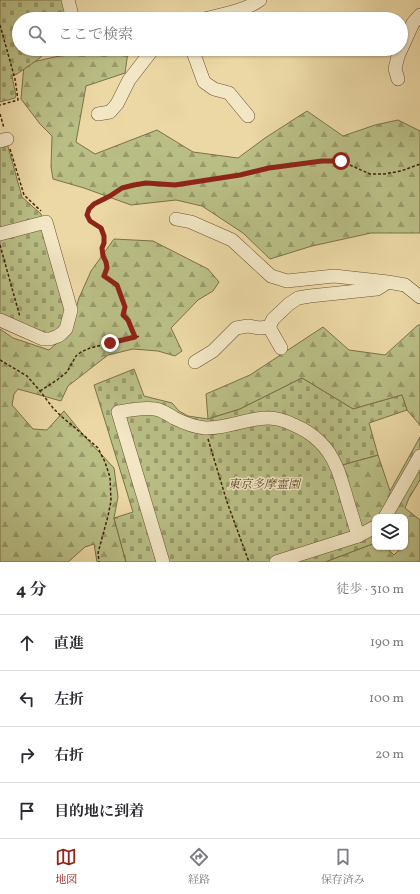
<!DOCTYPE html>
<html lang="ja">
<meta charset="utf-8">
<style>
:root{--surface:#fff;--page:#f2f2f3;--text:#2b2b33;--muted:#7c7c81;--line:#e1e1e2;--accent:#8f2418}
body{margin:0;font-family:Vollkorn,"Noto Serif JP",serif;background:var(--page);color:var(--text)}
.controls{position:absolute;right:12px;bottom:12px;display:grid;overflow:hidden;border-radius:8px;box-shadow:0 1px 3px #0004}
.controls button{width:36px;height:36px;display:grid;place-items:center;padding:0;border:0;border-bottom:1px solid var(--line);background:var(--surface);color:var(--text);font:20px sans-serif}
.stop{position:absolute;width:12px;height:12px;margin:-9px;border:3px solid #8f2418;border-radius:50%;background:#fff}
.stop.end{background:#8f2418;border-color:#fff;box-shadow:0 1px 4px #0008}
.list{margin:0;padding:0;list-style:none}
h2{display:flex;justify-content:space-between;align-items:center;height:52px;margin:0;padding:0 16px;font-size:17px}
h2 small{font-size:13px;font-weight:400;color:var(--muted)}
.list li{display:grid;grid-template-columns:26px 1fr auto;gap:12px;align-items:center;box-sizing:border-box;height:56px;padding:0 16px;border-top:1px solid var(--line)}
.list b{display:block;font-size:15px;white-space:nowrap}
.list em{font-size:13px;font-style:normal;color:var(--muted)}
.icon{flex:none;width:22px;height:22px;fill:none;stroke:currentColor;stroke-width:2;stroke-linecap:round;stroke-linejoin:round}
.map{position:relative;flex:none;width:420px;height:562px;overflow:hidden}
.search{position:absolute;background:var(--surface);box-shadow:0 1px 3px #0004;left:12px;right:12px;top:12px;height:44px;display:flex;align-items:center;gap:10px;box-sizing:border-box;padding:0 14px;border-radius:22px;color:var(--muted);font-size:15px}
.sheet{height:276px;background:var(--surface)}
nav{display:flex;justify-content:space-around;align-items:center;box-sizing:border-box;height:56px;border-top:1px solid var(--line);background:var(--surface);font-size:11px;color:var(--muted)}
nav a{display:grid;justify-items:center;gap:2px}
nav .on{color:var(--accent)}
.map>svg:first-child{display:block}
.forest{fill:url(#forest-firs);stroke:#7e7048}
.cemetery{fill:url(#cemetery-stones);stroke:#7e7048}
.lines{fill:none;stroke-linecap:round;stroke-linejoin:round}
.minor-casing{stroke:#6c5032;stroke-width:14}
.path{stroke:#42220b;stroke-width:1.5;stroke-dasharray:3 2;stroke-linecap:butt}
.minor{stroke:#f2e6c4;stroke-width:13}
.route{stroke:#8f2418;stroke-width:5}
.labels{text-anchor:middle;stroke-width:3;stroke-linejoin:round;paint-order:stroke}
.park-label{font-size:12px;font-style:italic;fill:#60492a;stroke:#f2e6c4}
</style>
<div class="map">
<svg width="420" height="562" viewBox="0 0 420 562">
<defs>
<pattern id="forest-firs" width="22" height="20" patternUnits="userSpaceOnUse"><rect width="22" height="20" fill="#b9be85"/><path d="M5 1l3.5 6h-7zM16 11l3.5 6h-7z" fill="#989a6b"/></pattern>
<pattern id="cemetery-stones" width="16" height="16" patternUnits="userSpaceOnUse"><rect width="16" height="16" fill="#b9be85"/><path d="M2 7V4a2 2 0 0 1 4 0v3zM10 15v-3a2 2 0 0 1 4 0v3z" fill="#989a6b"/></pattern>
</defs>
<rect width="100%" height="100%" fill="#ebd8a5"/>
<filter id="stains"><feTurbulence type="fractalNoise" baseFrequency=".005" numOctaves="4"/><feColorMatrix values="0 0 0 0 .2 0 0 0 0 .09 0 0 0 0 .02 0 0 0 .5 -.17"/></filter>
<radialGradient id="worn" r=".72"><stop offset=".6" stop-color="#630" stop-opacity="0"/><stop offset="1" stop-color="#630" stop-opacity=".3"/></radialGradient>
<g class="forest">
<polygon points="90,49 120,49 128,52 125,73 86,86 76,142 95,154 157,130 193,152 238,158 265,138 307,111 343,136 375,125 398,120 420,131 420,233 371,233 312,246 270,259 243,233 202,206 176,200 131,205 84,188 53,179 51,167 52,136 40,124 21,99 24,64"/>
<polygon points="114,239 153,241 208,269 219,282 213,291 198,300 171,328 182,351 175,356 158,351 133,349 108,355 68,386 61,401 18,389 14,394 12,405 33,429 47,430 64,411 85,437 114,468 118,497 114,518 126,562 97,562 94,544 85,547 68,562 0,562 0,329 13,338 49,350 69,333 79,298 91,271"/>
<polygon points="418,325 420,325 420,426 419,424 407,410 402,395 353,409 302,378 240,409 208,419 206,394 250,375 323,327 349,350 385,355"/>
<polygon points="420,437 420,480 409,498 405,508 420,520 420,562 325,562 375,543 375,547 386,547 394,555 402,547 405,547 405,544 407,543 405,541 405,517 375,517 375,537 360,528 342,465 378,455 390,491"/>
</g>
<g class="cemetery">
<polygon points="0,0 63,0 68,19 19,19 19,49 58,49 44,53 40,58 17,74 12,76 16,96 15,98 0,102"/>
<polygon points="7,143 22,197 41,214 67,308 63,327 49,335 0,316 0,145"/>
<polygon points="134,369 144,396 172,403 179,411 188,416 208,419 240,409 302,378 353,409 402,395 407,410 369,423 378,455 342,465 360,528 375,537 375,543 325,562 126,562 114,518 133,512 94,385"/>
</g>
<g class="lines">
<defs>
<g id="minor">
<polyline points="68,0 73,19"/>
<path d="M205,19C224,14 244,11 260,0"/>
<polyline points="192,49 204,82 214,89 229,93 248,116"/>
<polyline points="398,79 395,69 398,56 413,23 420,15"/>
<polyline points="98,114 110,112 117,104 129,80 153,49"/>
<polyline points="0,141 7,139"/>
<polyline points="176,219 191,222 232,240 271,276 287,281 334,276 388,282 405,285 420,297"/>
<polyline points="0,234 46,222 71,310 66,329 61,334 58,336 50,339 43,339 0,320"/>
<polyline points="269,327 273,319 289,304 298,298 310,296 377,289 385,284"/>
<polyline points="269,327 281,348"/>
<polyline points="195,362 213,351 236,328 248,326 259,328 269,327"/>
<polyline points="385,517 420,456"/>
<path d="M163,562L118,412C130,410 143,407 155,409C162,410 168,414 174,418C184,423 194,427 205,428C227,429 246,418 268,418C277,418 286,421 294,425C313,433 328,447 336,466C340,474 342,484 345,492C349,507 354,521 358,536"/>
<polyline points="276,562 358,536 375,527"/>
</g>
</defs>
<use href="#minor" class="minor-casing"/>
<g class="path">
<polyline points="0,25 15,79 18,100 0,105"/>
<polyline points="0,114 4,128"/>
<polyline points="10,149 24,195 41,211"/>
<polyline points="0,245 20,317"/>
<polyline points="135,337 128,320 123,315 125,307 117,285 104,276 107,268 106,262 103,256 102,249 104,243 104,236 101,228 90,221 87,215 89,209 94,204 110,196 122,188 134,185 146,183 175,185 240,175 269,169 323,161 341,161 370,174 384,174 401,171 420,164"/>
<polyline points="0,360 27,376 40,391 53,408 62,417 80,432 98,448 105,462 110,477 111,501 108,516 98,553 99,562"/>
<polyline points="40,391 57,380 67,372 76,356 81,352 90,348 140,336"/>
<polyline points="208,439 227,502 249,562"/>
</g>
<use href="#minor" class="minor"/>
</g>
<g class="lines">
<polyline class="route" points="110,343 135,337 128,320 123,315 125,307 117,285 104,276 107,268 106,262 103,256 102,248 104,243 104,236 101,228 90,221 87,215 89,209 94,204 110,196 122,188 134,185 146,183 175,185 240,175 269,168 322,161 341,161"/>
</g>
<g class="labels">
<g class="park-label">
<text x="264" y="488">東京多摩霊園</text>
</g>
</g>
<rect width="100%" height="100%" filter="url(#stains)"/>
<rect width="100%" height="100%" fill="url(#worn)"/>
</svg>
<div class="controls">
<button><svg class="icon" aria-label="layers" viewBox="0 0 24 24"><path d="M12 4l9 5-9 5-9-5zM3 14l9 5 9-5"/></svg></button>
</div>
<div class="stop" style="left:341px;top:161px"></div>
<div class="stop end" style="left:110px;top:343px"></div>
<div class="search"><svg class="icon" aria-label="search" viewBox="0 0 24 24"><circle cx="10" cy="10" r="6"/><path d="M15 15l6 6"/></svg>ここで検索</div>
</div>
<section class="sheet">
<h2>4 分<small>徒歩 · 310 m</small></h2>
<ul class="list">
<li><svg class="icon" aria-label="ahead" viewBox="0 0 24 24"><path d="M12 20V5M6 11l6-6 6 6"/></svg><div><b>直進</b></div><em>190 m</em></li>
<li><svg class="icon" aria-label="left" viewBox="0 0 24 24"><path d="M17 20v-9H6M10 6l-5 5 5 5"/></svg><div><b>左折</b></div><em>100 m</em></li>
<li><svg class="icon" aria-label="right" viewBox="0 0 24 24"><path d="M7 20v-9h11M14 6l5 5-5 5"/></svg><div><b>右折</b></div><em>20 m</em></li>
<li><svg class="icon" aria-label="arrive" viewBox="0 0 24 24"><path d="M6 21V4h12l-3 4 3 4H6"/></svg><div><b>目的地に到着</b></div></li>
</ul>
</section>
<nav>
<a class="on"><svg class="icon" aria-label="map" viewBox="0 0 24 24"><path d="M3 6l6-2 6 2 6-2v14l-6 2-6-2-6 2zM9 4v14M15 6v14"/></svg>地図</a>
<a><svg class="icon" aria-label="directions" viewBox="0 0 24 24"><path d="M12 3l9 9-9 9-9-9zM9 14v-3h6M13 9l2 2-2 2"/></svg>経路</a>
<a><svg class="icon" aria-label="saved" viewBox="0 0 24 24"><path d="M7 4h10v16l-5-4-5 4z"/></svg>保存済み</a>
</nav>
